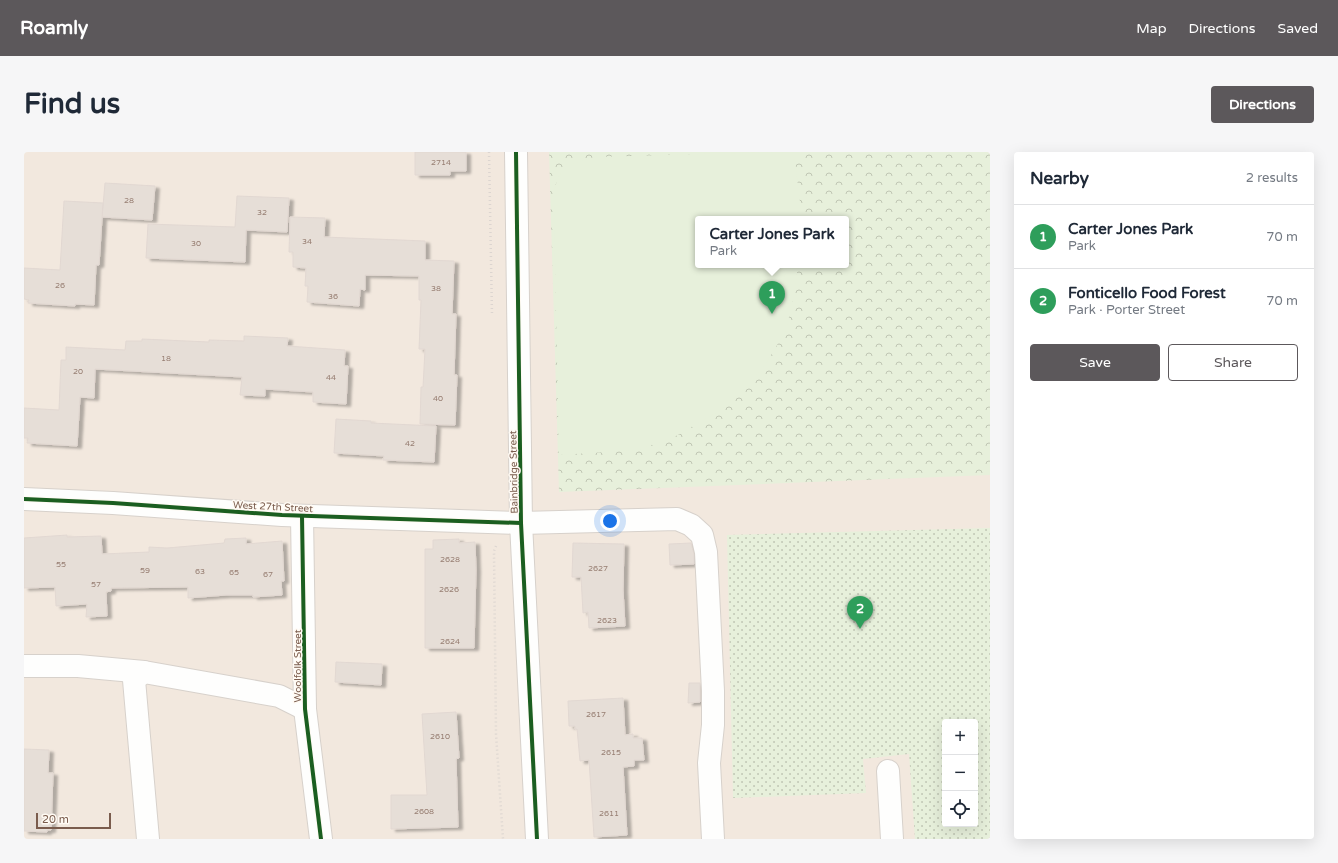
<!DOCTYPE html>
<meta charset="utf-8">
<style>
:root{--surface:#fff;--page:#f6f6f7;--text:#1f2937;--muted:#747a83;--line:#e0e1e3;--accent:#5c585b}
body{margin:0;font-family:"Varela Round",sans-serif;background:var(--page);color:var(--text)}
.controls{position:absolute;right:12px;bottom:12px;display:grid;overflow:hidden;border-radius:4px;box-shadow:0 4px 16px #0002}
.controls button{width:36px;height:36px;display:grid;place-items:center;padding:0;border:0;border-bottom:1px solid var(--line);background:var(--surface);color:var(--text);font:20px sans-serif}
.scale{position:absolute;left:12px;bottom:10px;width:75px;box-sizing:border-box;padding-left:4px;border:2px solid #7a5c4d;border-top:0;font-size:11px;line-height:14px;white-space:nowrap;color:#7a5c4d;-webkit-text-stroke:3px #fffaf3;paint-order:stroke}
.you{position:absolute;left:586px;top:369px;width:14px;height:14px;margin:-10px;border:3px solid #fff;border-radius:50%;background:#1a73e8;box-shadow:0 0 0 6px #1a73e833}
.badge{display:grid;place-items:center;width:26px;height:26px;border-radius:50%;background:var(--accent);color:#fff;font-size:13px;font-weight:700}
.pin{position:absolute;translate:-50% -33px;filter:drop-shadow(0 1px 2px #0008)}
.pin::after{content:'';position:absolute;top:21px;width:14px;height:12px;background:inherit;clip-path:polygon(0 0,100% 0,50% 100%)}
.popup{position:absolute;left:671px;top:64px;width:154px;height:52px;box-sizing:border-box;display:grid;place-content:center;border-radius:4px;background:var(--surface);filter:drop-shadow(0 1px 3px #0005);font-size:13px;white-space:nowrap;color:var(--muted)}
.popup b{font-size:15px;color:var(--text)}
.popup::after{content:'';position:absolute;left:50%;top:100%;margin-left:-8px;border:8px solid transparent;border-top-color:var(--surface)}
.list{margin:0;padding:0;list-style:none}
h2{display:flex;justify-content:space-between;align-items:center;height:52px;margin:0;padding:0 16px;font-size:17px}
h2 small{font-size:13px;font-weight:400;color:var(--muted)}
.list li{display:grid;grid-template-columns:26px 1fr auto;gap:12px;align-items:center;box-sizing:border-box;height:64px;padding:0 16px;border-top:1px solid var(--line)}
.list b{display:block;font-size:15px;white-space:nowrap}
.list p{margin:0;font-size:13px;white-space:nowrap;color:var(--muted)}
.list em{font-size:13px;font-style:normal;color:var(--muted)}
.actions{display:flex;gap:8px;padding:12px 16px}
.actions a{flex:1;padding:9px 0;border:1px solid var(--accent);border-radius:4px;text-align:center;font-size:14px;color:var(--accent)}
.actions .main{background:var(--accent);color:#fff}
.icon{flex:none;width:22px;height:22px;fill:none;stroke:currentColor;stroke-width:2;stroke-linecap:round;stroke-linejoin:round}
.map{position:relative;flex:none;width:966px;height:687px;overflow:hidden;border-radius:4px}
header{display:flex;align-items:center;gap:24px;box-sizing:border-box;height:56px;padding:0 20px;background:var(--accent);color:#fff}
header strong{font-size:19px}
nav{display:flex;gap:22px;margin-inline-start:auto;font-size:14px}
.intro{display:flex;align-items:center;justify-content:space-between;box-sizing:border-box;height:96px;padding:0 24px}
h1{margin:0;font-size:28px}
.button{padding:10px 18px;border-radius:4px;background:var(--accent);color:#fff;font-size:14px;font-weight:700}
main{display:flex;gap:24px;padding:0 24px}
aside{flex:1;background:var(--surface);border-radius:4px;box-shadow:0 4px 16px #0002}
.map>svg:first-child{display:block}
.residential{fill:#f2e8de;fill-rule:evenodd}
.grass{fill:url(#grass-dots);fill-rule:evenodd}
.park{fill:url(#park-crowns);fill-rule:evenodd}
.pitch{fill:#e7f0db}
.building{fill:#e6ded7;stroke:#e2d8d2;filter:url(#shadow)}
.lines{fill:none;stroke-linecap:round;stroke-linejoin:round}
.minor-casing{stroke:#d7d1cb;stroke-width:24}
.path{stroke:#dcd5d0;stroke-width:2.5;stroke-dasharray:1 3;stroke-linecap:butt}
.minor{stroke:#fefefd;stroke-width:22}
.cycleway-casing{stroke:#fffaf3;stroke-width:6}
.cycleway{stroke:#1b5e20;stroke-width:4}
.labels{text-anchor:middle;stroke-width:3;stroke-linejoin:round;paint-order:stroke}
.number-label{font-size:8px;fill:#977e72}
.street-label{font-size:10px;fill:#7a5c4d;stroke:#fffaf3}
</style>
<header>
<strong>Roamly</strong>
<nav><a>Map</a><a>Directions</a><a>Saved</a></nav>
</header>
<div class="intro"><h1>Find us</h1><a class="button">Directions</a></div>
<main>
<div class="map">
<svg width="966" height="687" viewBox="0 0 966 687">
<defs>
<pattern id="grass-dots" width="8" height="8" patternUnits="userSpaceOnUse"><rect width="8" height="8" fill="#e7f0db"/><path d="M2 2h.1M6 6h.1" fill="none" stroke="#c0c6b4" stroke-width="1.8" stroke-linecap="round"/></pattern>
<pattern id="park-crowns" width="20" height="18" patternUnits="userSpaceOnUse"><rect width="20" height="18" fill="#e7f0db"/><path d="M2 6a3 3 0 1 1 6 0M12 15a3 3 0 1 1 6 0" fill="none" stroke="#c0c6b4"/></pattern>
<filter id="shadow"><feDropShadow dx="4.5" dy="2.5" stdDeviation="1" flood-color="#0004"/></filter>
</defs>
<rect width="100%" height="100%" fill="#f9f5f0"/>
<path class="residential" d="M0,0H966V687H0ZM674,67H822V113H674ZM921,570H951V672H921Z"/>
<path class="grass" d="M966,376V687H891L885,602L839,607L842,641L709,646L703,383ZM921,570H951V672H921Z"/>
<path class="park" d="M525,0H966V323L535,340ZM674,67H822V113H674Z"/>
<path class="pitch" d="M752,0H770L778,67H674V113H774L771,139L762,178L743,210L722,236L695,259L652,284L614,298L535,303L530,60C531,51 529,40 532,32C537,13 555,9 571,5Z"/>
<g class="building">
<polygon points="391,0 442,0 442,19 426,19 426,23 391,23"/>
<polygon points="81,31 131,34 128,68 78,65"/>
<polygon points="213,44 265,46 263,80 222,78 221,110 122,106 124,72 211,75"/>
<polygon points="40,49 79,51 75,113 72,113 70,153 51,152 51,154 4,151 5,148 0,147 0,116 36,118"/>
<polygon points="266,65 301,66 300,85 401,89 401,108 430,109 428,162 432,162 430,223 433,223 431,273 396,272 397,235 399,235 401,197 395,197 397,148 395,148 395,124 341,123 341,138 336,137 335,154 283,150 284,134 281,134 282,116 269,115 269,100 265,100"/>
<polygon points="220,184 264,186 263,194 321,198 320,214 324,214 322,252 289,250 289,240 241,237 241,244 216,243 218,225 71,217 70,246 56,245 53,294 3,291 4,286 0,286 0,256 35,258 37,208 42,208 42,195 101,198 102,189 118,189 118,187 185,190 185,188 220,189"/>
<polygon points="312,267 347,269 347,271 412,274 410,310 359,308 360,304 310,301"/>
<polygon points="43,383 43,385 77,384 78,402 125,400 125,395 143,396 200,391 201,387 222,386 222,392 258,389 260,429 257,429 258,443 229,445 229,443 202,443 164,446 164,435 87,436 87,439 82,440 83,464 62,465 63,452 32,454 31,435 0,436 0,386"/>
<polygon points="435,387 435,391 451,390 452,418 450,496 401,496 401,397 409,397 409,388"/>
<polygon points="549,391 600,392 599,438 601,474 565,476 564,460 559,461 557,425 548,425"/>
<polygon points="667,391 670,402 670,412 646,413 645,392"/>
<polygon points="312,510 358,512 357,533 311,530"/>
<polygon points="665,531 676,531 676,550 664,551"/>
<polygon points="599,546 601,583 609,582 609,586 618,586 620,608 610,608 610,614 599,615 603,683 570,685 565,608 556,609 553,577 551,577 551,574 545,574 544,549"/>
<polygon points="432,560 435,606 432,607 434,675 367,677 367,643 403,643 398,562"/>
<polygon points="0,597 25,598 24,621 29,621 27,678 23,678 23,680 0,679"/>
</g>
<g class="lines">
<defs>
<g id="minor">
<polyline points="492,0 497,371 513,687"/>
<polyline points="0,347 89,351 258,363 497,371 653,367 667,373 678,383 682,400 689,539 689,573 685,611 689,687"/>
<polyline points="278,364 281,557 297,687"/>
<polyline points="0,514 54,514 120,520"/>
<polyline points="864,619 868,687"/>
<polyline points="124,687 110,528 120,520 255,544 281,557"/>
</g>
</defs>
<use href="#minor" class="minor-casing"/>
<g class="path">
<polyline points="465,0 468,163"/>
<polyline points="472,394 470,399 472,582 479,687"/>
</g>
<use href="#minor" class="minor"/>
<defs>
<g id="cycleway">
<polyline points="492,0 497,371 513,687"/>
<polyline points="0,347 89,351 258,363 497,371"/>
<polyline points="278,364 281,557 297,687"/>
</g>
</defs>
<use href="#cycleway" class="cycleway-casing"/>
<use href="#cycleway" class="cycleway"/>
</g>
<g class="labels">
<g class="number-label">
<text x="417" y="13">2714</text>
<text x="105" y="51">28</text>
<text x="238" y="63">32</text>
<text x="283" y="92">34</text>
<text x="172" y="94">30</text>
<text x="36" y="136">26</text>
<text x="412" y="139">38</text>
<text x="309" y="147">36</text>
<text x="142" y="209">18</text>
<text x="54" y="222">20</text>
<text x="307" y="228">44</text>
<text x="414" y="249">40</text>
<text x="386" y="294">42</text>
<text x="426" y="410">2628</text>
<text x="37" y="415">55</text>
<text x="574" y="419">2627</text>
<text x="121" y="421">59</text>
<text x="176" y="422">63</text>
<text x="210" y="423">65</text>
<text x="244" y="425">67</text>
<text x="72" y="435">57</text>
<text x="425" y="440">2626</text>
<text x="583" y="471">2623</text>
<text x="426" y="492">2624</text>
<text x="572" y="565">2617</text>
<text x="416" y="587">2610</text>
<text x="587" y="603">2615</text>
<text x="400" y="662">2608</text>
<text x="585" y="664">2611</text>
</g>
<g class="street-label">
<text transform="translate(489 320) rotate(-91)" y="4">Bainbridge Street</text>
<text transform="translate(249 354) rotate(3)" y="4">West 27th Street</text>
<text transform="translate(273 514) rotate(-90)" y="4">Woolfolk Street</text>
</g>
</g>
</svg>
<div class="controls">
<button>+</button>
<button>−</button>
<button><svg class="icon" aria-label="locate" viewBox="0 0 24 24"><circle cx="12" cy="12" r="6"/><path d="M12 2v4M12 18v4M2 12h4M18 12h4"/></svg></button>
</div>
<div class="scale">20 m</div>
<div class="you"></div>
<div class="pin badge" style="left:748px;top:162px;background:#2e9e5b">1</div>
<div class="popup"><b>Carter Jones Park</b>Park</div>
<div class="pin badge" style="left:836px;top:477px;background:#2e9e5b">2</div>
</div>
<aside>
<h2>Nearby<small>2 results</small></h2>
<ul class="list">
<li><span class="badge" style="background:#2e9e5b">1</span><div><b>Carter Jones Park</b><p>Park</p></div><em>70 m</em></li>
<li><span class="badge" style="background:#2e9e5b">2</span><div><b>Fonticello Food Forest</b><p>Park · Porter Street</p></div><em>70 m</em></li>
</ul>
<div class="actions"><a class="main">Save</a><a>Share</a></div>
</aside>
</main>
